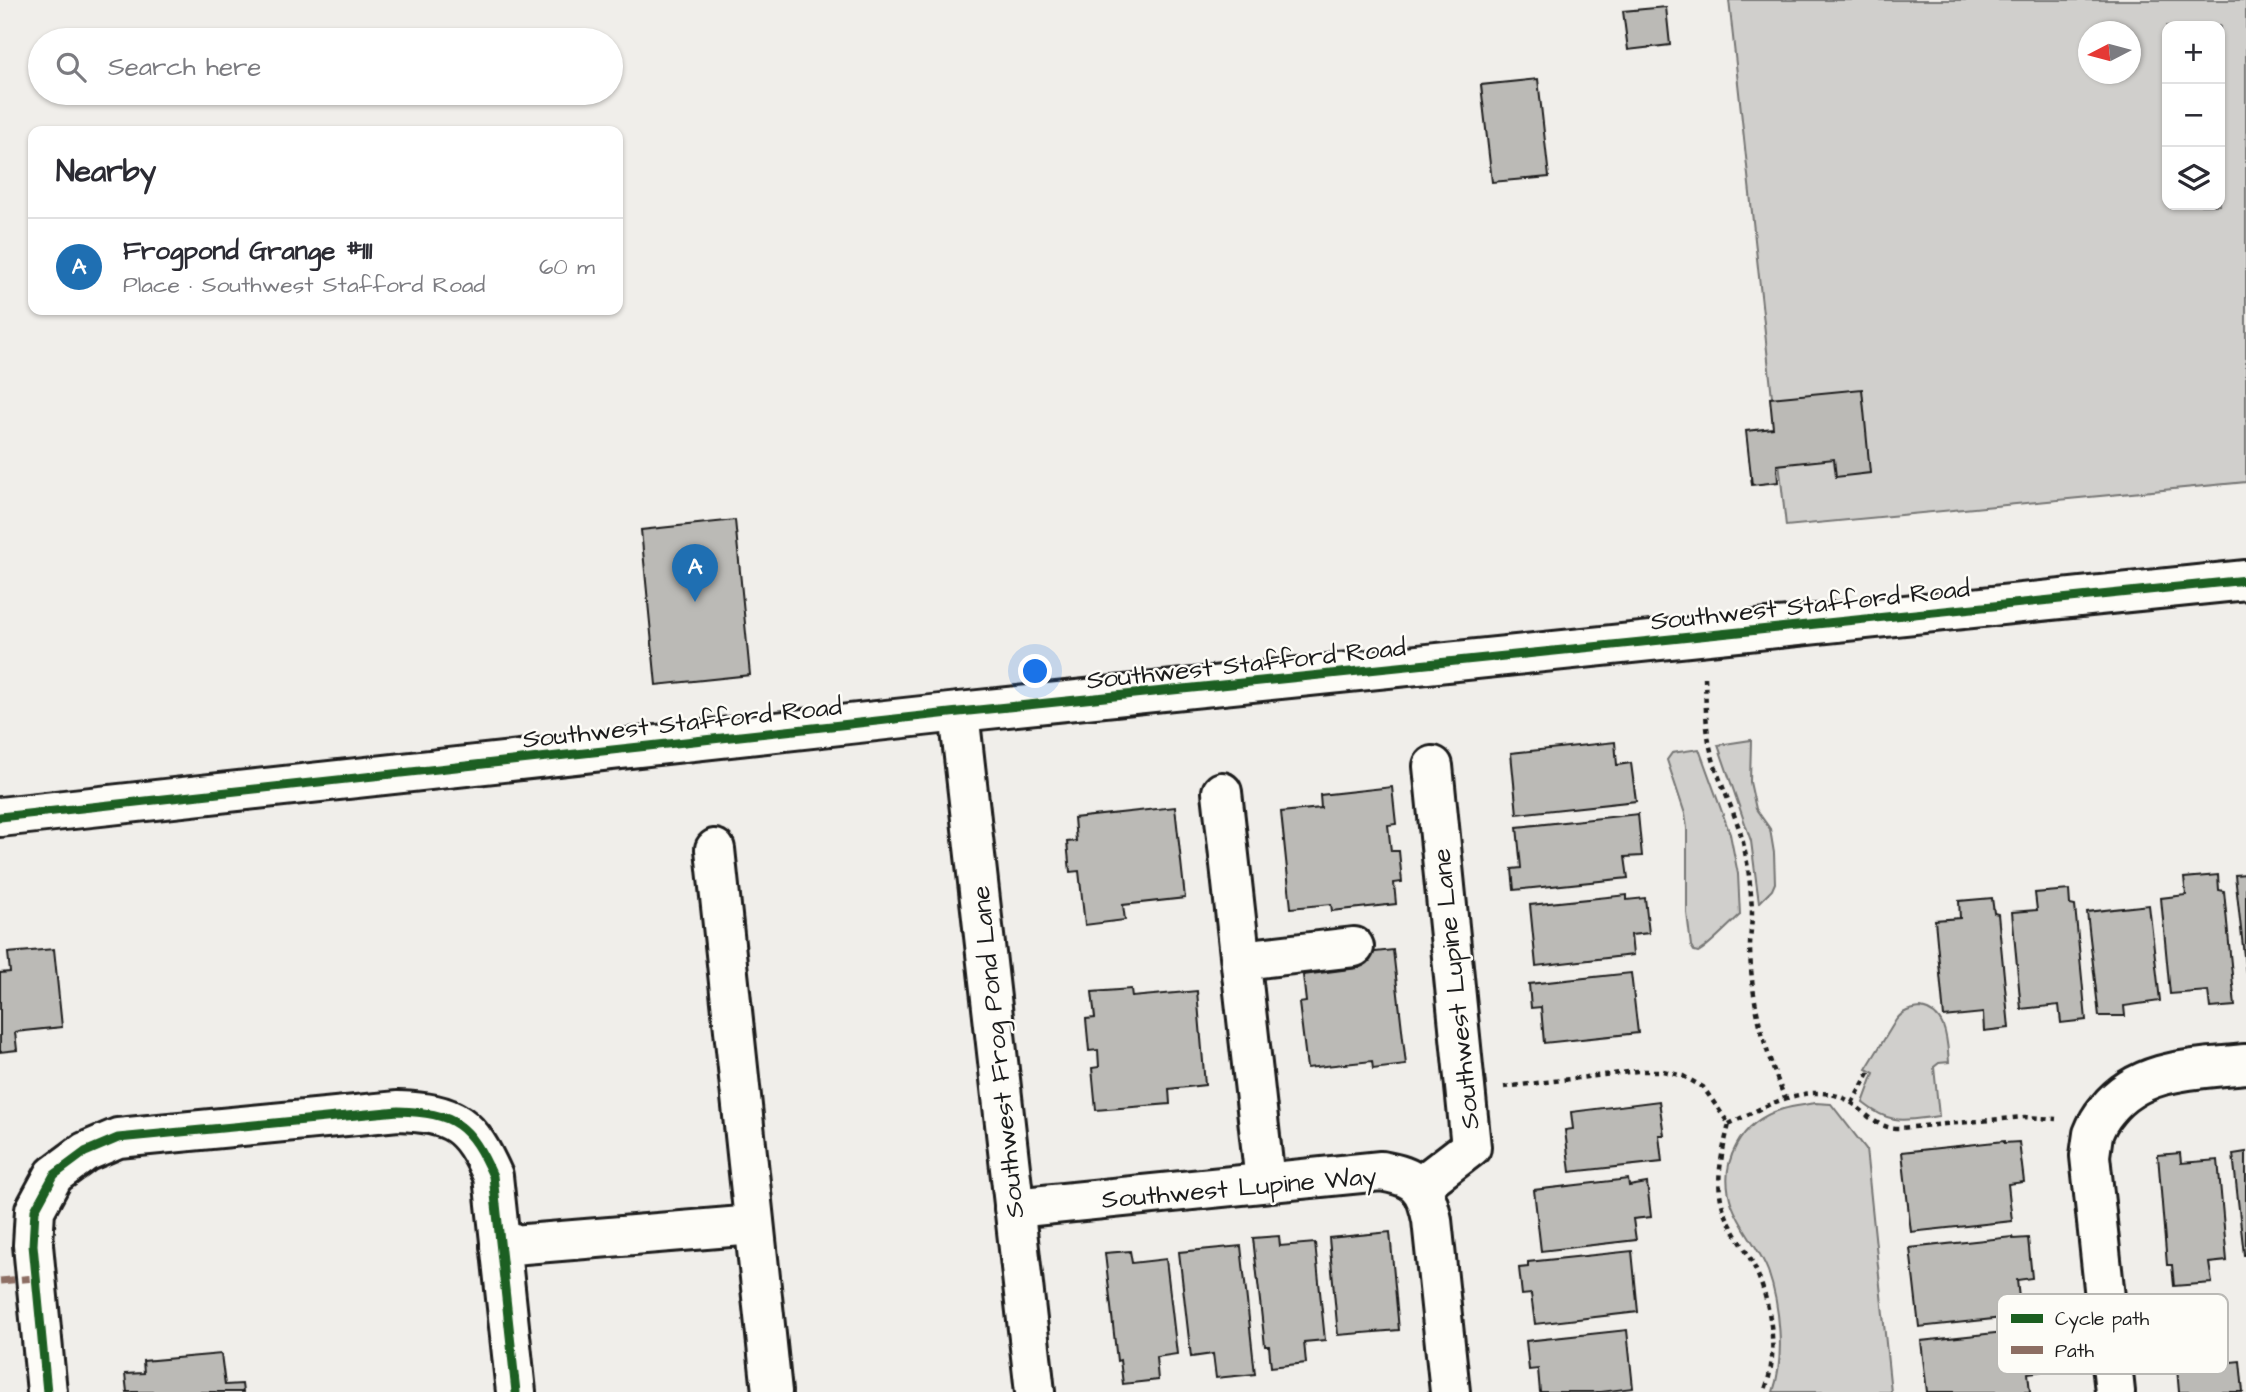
<!DOCTYPE html>
<meta charset="utf-8">
<style>
:root{--surface:#fff;--page:#f7f7f7;--text:#2b2b33;--muted:#7c7c81;--line:#e1e1e2;--accent:#1f6fb2}
body{margin:0;font-family:"Architects Daughter",sans-serif;background:var(--page);color:var(--text)}
.controls{position:absolute;right:21px;top:21px;display:grid;overflow:hidden;border-radius:14px;box-shadow:0 2px 5px #0004}
.controls button{width:63px;height:63px;display:grid;place-items:center;padding:0;border:0;border-bottom:2px solid var(--line);background:var(--surface);color:var(--text);font:35px sans-serif}
.compass{position:absolute;left:2078px;top:21px;width:63px;height:63px;border-radius:50%;background:var(--surface);box-shadow:0 2px 5px #0004;rotate:264deg}
.you{position:absolute;left:1036px;top:672px;width:24px;height:24px;margin:-18px;border:5px solid #fff;border-radius:50%;background:#1a73e8;box-shadow:0 0 0 10px #1a73e833}
.badge{display:grid;place-items:center;width:46px;height:46px;border-radius:50%;background:var(--accent);color:#fff;font-size:23px;font-weight:700}
.pin{position:absolute;translate:-50% -58px;filter:drop-shadow(0 2px 4px #0008)}
.pin::after{content:'';position:absolute;top:37px;width:24px;height:21px;background:inherit;clip-path:polygon(0 0,100% 0,50% 100%)}
.list{margin:0;padding:0;list-style:none}
h2{display:flex;justify-content:space-between;align-items:center;height:91px;margin:0;padding:0 28px;font-size:30px}
h2 small{font-size:23px;font-weight:400;color:var(--muted)}
.list li{display:grid;grid-template-columns:46px 1fr auto;gap:21px;align-items:center;box-sizing:border-box;height:98px;padding:0 28px;border-top:2px solid var(--line)}
.list b{display:block;font-size:26px;white-space:nowrap}
.list p{margin:0;font-size:23px;white-space:nowrap;color:var(--muted)}
.list em{font-size:23px;font-style:normal;color:var(--muted)}
.icon{flex:none;width:38px;height:38px;fill:none;stroke:currentColor;stroke-width:2;stroke-linecap:round;stroke-linejoin:round}
.map{position:relative;flex:none;width:2246px;height:1392px;overflow:hidden}
.search{position:absolute;background:var(--surface);box-shadow:0 2px 5px #0004;left:28px;top:28px;width:595px;height:77px;display:flex;align-items:center;gap:18px;box-sizing:border-box;padding:0 24px;border-radius:38px;color:var(--muted);font-size:26px}
.panel{position:absolute;background:var(--surface);box-shadow:0 2px 5px #0004;left:28px;top:126px;width:595px;height:189px;border-radius:14px}
.map>svg:first-child{display:block}
.green{fill:#d0cfcc;stroke:#767674;stroke-width:2;fill-rule:evenodd}
.building{fill:#bbbab6;stroke:#1c1c1c;stroke-width:2}
.lines{fill:none;stroke-linecap:round;stroke-linejoin:round}
.minor-casing{stroke:#1c1c1c;stroke-width:44}
.major-casing{stroke:#1c1c1c;stroke-width:44}
.path{stroke:#1c1c1c;stroke-width:4.5;stroke-dasharray:5 5;stroke-linecap:butt}
.minor{stroke:#fdfcf7;stroke-width:38}
.major{stroke:#fdfcf7;stroke-width:38}
.quiet{stroke:#8d6e63;stroke-width:7;stroke-dasharray:14 7;stroke-linecap:butt}
.cycleway-casing{stroke:#fdfcf7;stroke-width:13}
.cycleway{stroke:#1b5e20;stroke-width:9}
.labels{text-anchor:middle;stroke-width:5;stroke-linejoin:round;paint-order:stroke}
.street-label{font-size:26px;fill:#1c1c1c;stroke:#fdfcf7}
.key{fill:#fdfcf7;stroke:#bab9b5;stroke-width:2}
.key-label{font-size:19px;fill:#1c1c1c}
</style>
<div class="map">
<svg width="2246" height="1392" viewBox="0 0 2246 1392">
<rect width="100%" height="100%" fill="#f0eeea"/>
<filter id="ink" filterUnits="userSpaceOnUse"><feTurbulence type="fractalNoise" baseFrequency=".0143" numOctaves="2"/><feDisplacementMap in="SourceGraphic" scale="14" xChannelSelector="R" yChannelSelector="G"/><feConvolveMatrix kernelMatrix="1 2 1 2 8 2 1 2 1" color-interpolation-filters="sRGB"/></filter>
<g filter="url(#ink)">
<g class="green">
<path d="M1729,0H2246V482L1786,526ZM2167,26H2220V205H2167ZM2088,32H2130V74H2088Z"/>
<polygon points="1751,740 1750,782 1756,809 1770,829 1774,853 1775,883 1772,890 1759,903 1751,841 1718,745"/>
<path d="M1699,749L1730,834L1738,874L1740,915C1730,924 1707,948 1698,952L1694,951L1691,946L1687,913V828L1685,814L1667,760L1672,753Z"/>
<path d="M1921,1008C1947,1013 1947,1040 1949,1062L1939,1063L1934,1067L1939,1116C1905,1120 1892,1126 1863,1103L1874,1073L1866,1069L1896,1020C1903,1011 1910,1009 1921,1008Z"/>
<path d="M1815,1103L1831,1104L1866,1149L1891,1392H1773C1785,1357 1780,1305 1768,1271C1759,1247 1741,1229 1732,1205C1717,1163 1741,1121 1783,1109C1793,1106 1805,1105 1815,1103Z"/>
</g>
<g class="building">
<polygon points="1666,7 1670,45 1628,50 1623,11"/>
<polygon points="1538,79 1549,177 1492,182 1481,85"/>
<polygon points="1862,389 1870,473 1836,477 1834,459 1777,465 1778,482 1752,485 1746,431 1773,428 1770,398"/>
<polygon points="735,520 750,675 656,685 641,530"/>
<polygon points="1615,742 1617,765 1631,763 1636,801 1517,814 1511,753"/>
<polygon points="1392,787 1396,824 1388,825 1391,851 1399,851 1402,882 1394,883 1396,904 1332,911 1331,904 1291,908 1281,812 1321,808 1320,795"/>
<polygon points="1175,807 1185,898 1123,905 1125,920 1085,925 1079,871 1070,872 1067,842 1076,841 1074,818"/>
<polygon points="1638,814 1642,856 1625,857 1628,878 1514,890 1512,869 1521,868 1517,827"/>
<polygon points="2246,874 2246,974 2235,875"/>
<polygon points="2218,875 2219,890 2224,891 2235,1006 2210,1008 2208,991 2170,994 2161,898 2186,895 2184,878"/>
<polygon points="2069,890 2070,905 2075,906 2086,1020 2061,1023 2059,1005 2021,1009 2012,912 2037,910 2035,893"/>
<polygon points="1627,895 1627,900 1645,898 1649,933 1631,935 1633,955 1536,966 1530,905"/>
<polygon points="1992,898 1994,913 1998,914 2009,1028 1984,1031 1983,1013 1944,1017 1935,920 1960,918 1959,901"/>
<polygon points="2149,905 2160,1001 2124,1006 2125,1016 2099,1016 2087,912"/>
<polygon points="54,949 62,1027 15,1032 17,1050 0,1052 0,973 10,972 8,953"/>
<polygon points="1393,950 1406,1065 1373,1069 1372,1061 1307,1068 1299,1003 1306,1002 1303,975 1359,968 1357,954"/>
<polygon points="1631,973 1638,1033 1544,1043 1541,1007 1531,1008 1529,984"/>
<polygon points="1131,989 1132,997 1197,991 1205,1085 1169,1089 1170,1104 1096,1110 1092,1068 1099,1067 1098,1050 1089,1051 1086,1019 1095,1018 1092,992"/>
<polygon points="1659,1101 1664,1135 1659,1135 1662,1162 1570,1172 1565,1130 1573,1129 1571,1112"/>
<polygon points="2004,1141 2004,1143 2019,1142 2024,1182 2008,1184 2012,1221 1911,1232 1902,1152"/>
<polygon points="2246,1152 2246,1255 2244,1255 2233,1154"/>
<polygon points="2180,1153 2181,1163 2218,1160 2227,1261 2209,1263 2212,1283 2174,1286 2172,1265 2167,1265 2158,1155"/>
<polygon points="1628,1179 1629,1186 1647,1183 1651,1217 1633,1219 1636,1240 1541,1251 1534,1190"/>
<polygon points="1390,1232 1399,1330 1338,1335 1329,1238"/>
<polygon points="1279,1236 1280,1246 1315,1243 1325,1340 1304,1342 1306,1363 1271,1367 1269,1346 1265,1346 1253,1238"/>
<polygon points="2012,1237 2013,1239 2028,1238 2032,1278 2017,1280 2021,1316 1919,1327 1910,1248"/>
<polygon points="1241,1246 1255,1374 1216,1378 1213,1354 1191,1357 1179,1252"/>
<polygon points="1130,1251 1132,1263 1166,1259 1177,1354 1156,1357 1158,1380 1123,1384 1120,1360 1117,1361 1105,1253"/>
<polygon points="1632,1251 1638,1312 1535,1324 1531,1294 1522,1295 1519,1268 1528,1267 1528,1262"/>
<polygon points="1627,1330 1633,1388 1601,1392 1540,1392 1538,1369 1529,1370 1526,1341"/>
<polygon points="2023,1330 2024,1332 2039,1331 2043,1371 2028,1373 2030,1392 1927,1392 1921,1341"/>
<polygon points="2219,1347 2221,1363 2240,1361 2243,1392 2179,1392 2177,1368 2180,1368 2178,1351"/>
<polygon points="221,1354 225,1385 242,1384 243,1392 127,1392 125,1374 144,1373 143,1361"/>
</g>
<g class="lines">
<defs>
<g id="minor">
<polyline points="959,712 1035,1392"/>
<polyline points="1222,792 1265,1182"/>
<polyline points="715,849 772,1392"/>
<polyline points="1241,960 1354,947"/>
<polyline points="1419,1187 1471,1147 1433,766"/>
<path d="M1014,1208L1381,1171C1416,1177 1425,1185 1432,1220L1450,1392"/>
<polyline points="500,1246 754,1225"/>
<path d="M47,1392L33,1245L35,1210L54,1175L85,1152L118,1138L398,1111C455,1113 470,1124 493,1176L516,1392"/>
<path d="M2115,1392L2090,1156C2091,1148 2092,1141 2093,1134C2096,1126 2101,1117 2107,1110C2140,1068 2196,1069 2246,1064"/>
</g>
<polyline id="major" points="0,817 959,712 2246,580"/>
</defs>
<use href="#minor" class="minor-casing"/>
<use href="#major" class="major-casing"/>
<g class="path">
<path d="M1705,677C1706,701 1705,727 1711,751C1719,786 1739,817 1745,852C1749,871 1751,891 1752,911C1752,923 1750,936 1750,948C1751,1001 1764,1050 1785,1098"/>
<path d="M1504,1087L1637,1071H1663L1683,1076L1703,1087L1729,1124C1723,1150 1715,1177 1722,1204C1728,1226 1744,1245 1754,1266C1771,1303 1780,1354 1764,1392"/>
<polyline points="1852,1103 1870,1071"/>
<path d="M1729,1124C1764,1107 1810,1079 1849,1101C1861,1108 1871,1122 1885,1126C1889,1128 1896,1128 1901,1128L2024,1117L2056,1119"/>
</g>
<use href="#minor" class="minor"/>
<use href="#major" class="major"/>
<polyline class="quiet" points="0,1281 36,1278"/>
<defs>
<g id="cycleway">
<polyline points="0,817 959,712 2246,580"/>
<path d="M47,1392L33,1245L35,1210L54,1175L85,1152L118,1138L398,1111C455,1113 470,1124 493,1176L516,1392"/>
</g>
</defs>
<use href="#cycleway" class="cycleway-casing"/>
<use href="#cycleway" class="cycleway"/>
</g>
</g>
<g class="labels">
<g class="street-label">
<text transform="translate(1810 604) rotate(-6)" y="9">Southwest Stafford Road</text>
<text transform="translate(1246 663) rotate(-6)" y="9">Southwest Stafford Road</text>
<text transform="translate(682 722) rotate(-6)" y="9">Southwest Stafford Road</text>
<text transform="translate(1455 989) rotate(-96)" y="9">Southwest Lupine Lane</text>
<text transform="translate(997 1052) rotate(-96)" y="9">Southwest Frog Pond Lane</text>
<text transform="translate(1239 1187) rotate(-5)" y="9">Southwest Lupine Way</text>
</g>
</g>
<rect x="1997" y="1294" width="231" height="80" rx="10" class="key"/>
<rect x="2011" y="1314" width="32" height="9" fill="#1b5e20"/>
<rect x="2011" y="1346" width="32" height="8" fill="#8d6e63"/>
<g class="key-label">
<text x="2055" y="1325">Cycle path</text>
<text x="2055" y="1357">Path</text>
</g>
</svg>
<div class="controls">
<button>+</button>
<button>−</button>
<button><svg class="icon" aria-label="layers" viewBox="0 0 24 24"><path d="M12 4l9 5-9 5-9-5zM3 14l9 5 9-5"/></svg></button>
</div>
<svg class="compass" viewBox="-18 -18 36 36"><path d="M0-13l5 13h-10z" fill="#e53935"/><path d="M0 13l5-13h-10z" fill="#7c7c81"/></svg>
<div class="you"></div>
<div class="pin badge" style="left:695px;top:602px">A</div>
<div class="search"><svg class="icon" aria-label="search" viewBox="0 0 24 24"><circle cx="10" cy="10" r="6"/><path d="M15 15l6 6"/></svg>Search here</div>
<section class="panel">
<h2>Nearby<small></small></h2>
<ul class="list">
<li><span class="badge">A</span><div><b>Frogpond Grange #111</b><p>Place · Southwest Stafford Road</p></div><em>60 m</em></li>
</ul>
</section>
</div>
